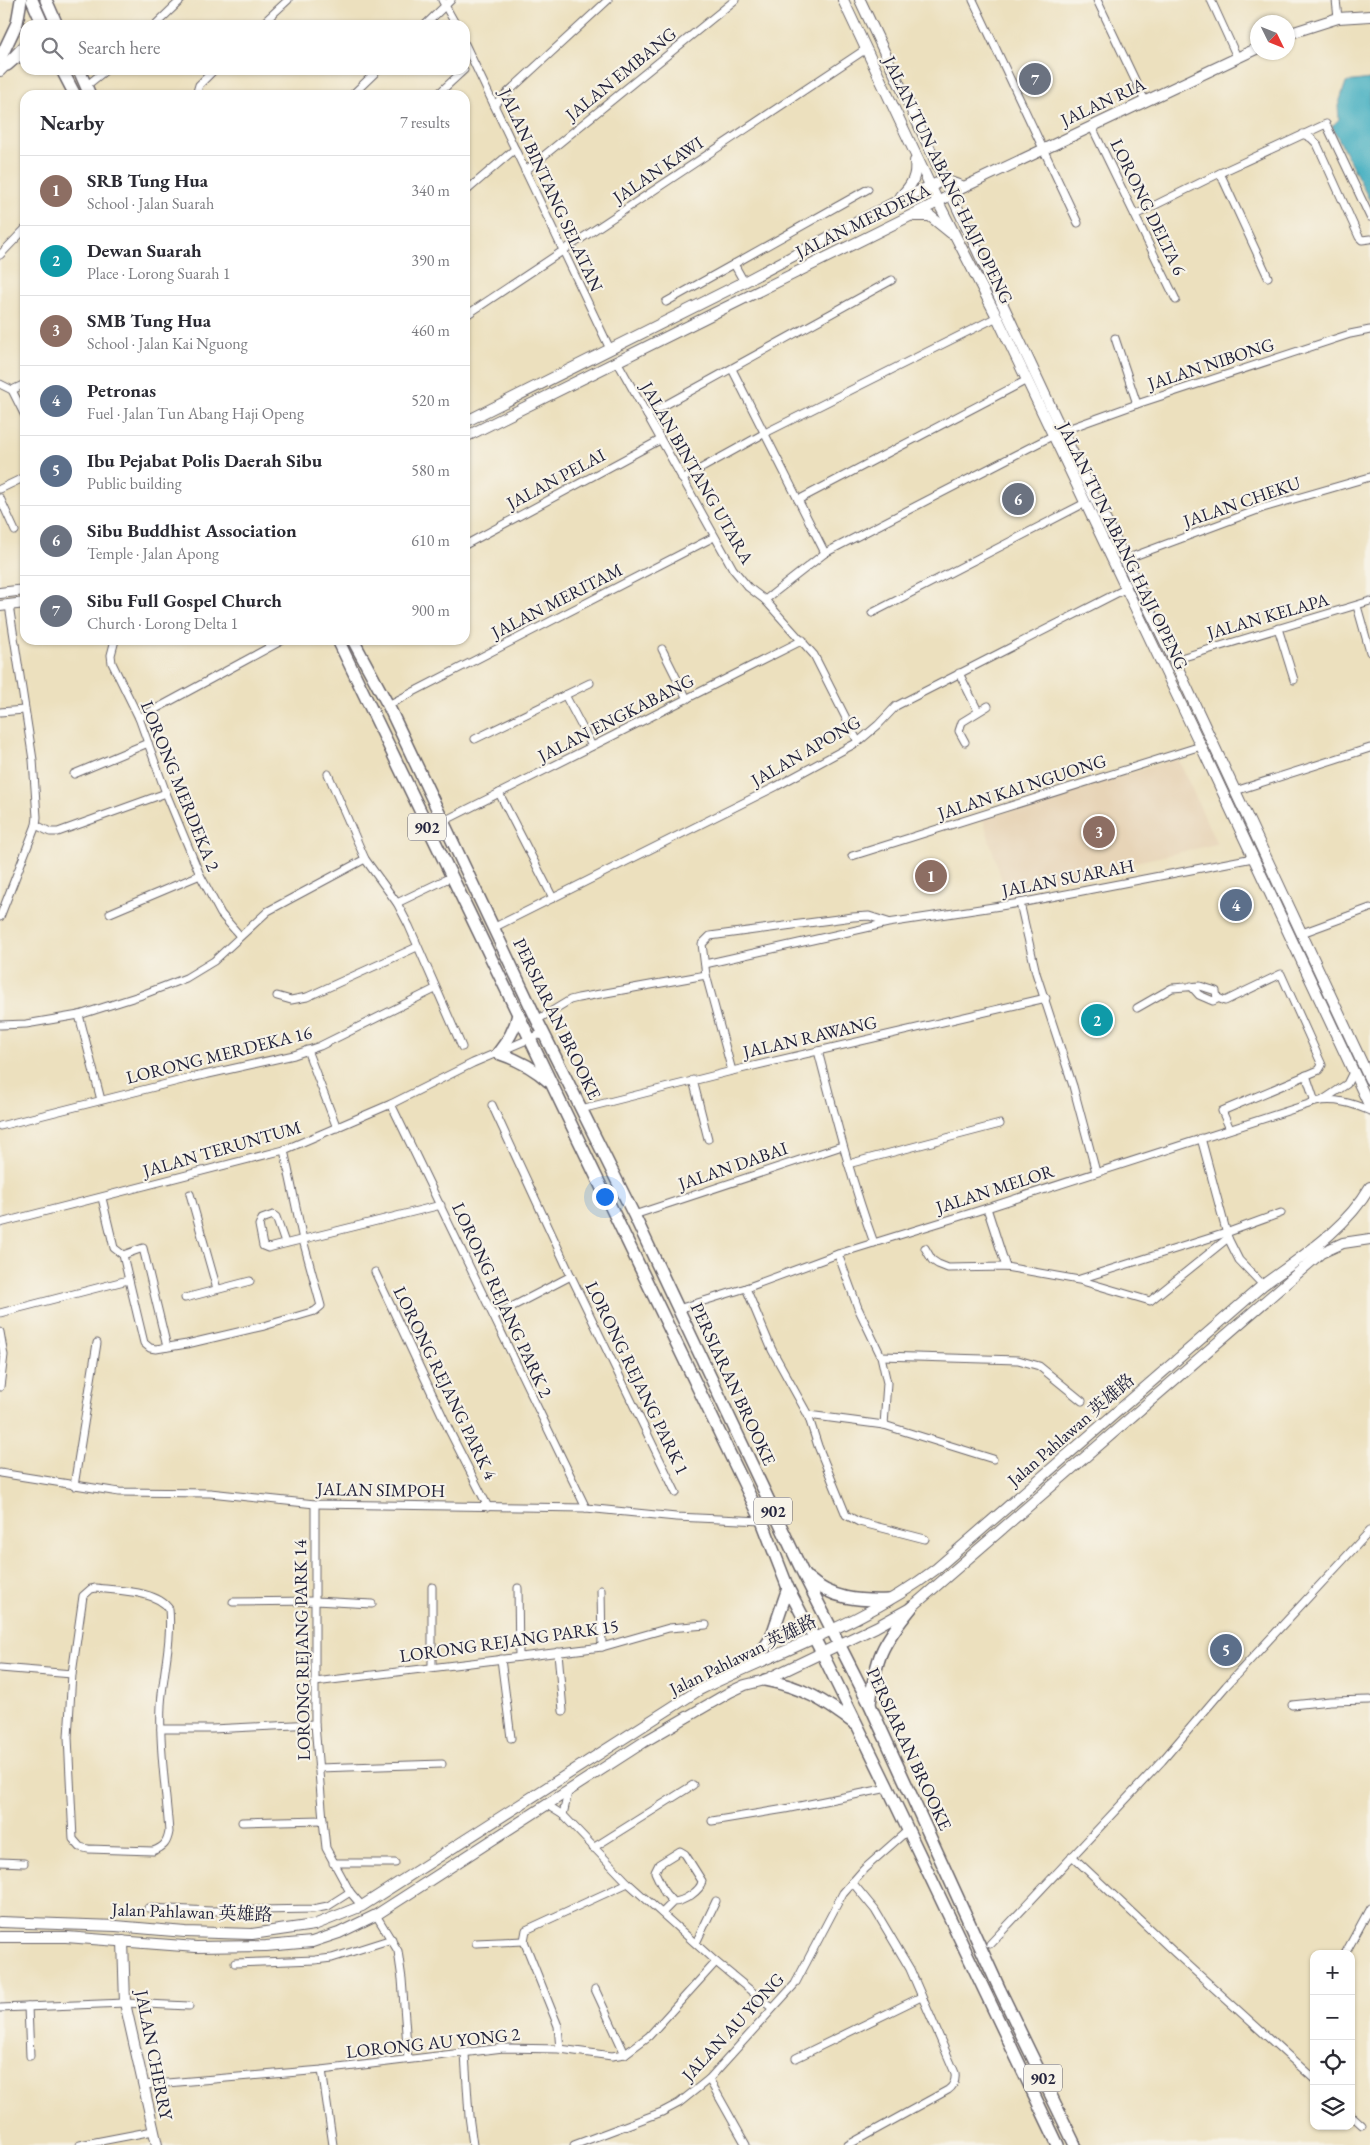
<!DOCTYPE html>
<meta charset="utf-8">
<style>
:root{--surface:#fff;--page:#f7f7f7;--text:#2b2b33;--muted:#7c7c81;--line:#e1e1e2;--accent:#0b8043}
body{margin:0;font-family:"EB Garamond","Noto Serif SC",serif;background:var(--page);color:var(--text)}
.controls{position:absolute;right:15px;bottom:15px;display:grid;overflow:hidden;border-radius:10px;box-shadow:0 1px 4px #0004}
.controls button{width:45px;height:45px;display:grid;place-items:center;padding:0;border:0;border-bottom:1px solid var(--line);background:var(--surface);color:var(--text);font:25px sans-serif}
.compass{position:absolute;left:1250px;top:15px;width:45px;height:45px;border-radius:50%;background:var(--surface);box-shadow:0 1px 4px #0004;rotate:133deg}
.you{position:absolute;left:604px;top:1196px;width:18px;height:18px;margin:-12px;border:4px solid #fff;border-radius:50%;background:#1a73e8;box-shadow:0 0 0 8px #1a73e833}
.badge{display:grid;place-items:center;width:32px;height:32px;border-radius:50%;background:var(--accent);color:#fff;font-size:16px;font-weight:700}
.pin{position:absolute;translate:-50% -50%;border:2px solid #fff;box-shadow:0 1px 5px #0006}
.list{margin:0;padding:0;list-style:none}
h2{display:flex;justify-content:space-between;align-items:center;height:65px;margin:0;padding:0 20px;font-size:21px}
h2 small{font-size:16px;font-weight:400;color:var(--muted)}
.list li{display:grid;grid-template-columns:32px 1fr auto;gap:15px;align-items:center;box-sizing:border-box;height:70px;padding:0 20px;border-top:1px solid var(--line)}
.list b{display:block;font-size:19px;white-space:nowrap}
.list p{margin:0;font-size:16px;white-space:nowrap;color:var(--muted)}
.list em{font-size:16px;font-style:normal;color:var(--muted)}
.icon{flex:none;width:28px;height:28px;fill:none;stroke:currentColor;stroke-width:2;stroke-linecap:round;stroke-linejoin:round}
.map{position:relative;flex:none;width:1370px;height:2145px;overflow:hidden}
.search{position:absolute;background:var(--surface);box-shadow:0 1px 4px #0004;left:20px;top:20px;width:450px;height:55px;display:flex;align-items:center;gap:12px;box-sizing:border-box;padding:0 18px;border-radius:15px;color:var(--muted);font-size:19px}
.panel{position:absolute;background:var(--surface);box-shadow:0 1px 4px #0004;left:20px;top:90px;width:450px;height:555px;border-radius:15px}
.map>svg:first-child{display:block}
.built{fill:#e7d4b7}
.water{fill:#41adc0;stroke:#32687e}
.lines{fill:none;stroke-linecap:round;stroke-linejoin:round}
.street-casing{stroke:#696469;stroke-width:9}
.secondary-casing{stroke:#696469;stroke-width:12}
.primary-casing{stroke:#696469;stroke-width:14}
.street{stroke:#fff;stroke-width:7}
.secondary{stroke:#fff;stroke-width:10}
.primary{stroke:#fff;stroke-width:11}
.labels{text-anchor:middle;stroke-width:4.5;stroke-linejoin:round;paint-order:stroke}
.shield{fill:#f7f3e8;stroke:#62616f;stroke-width:1}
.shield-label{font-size:16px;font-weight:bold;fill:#22223b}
.street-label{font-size:18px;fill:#22223b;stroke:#f7f3e8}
</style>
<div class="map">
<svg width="1370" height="2145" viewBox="0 0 1370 2145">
<rect width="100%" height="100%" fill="#f7f3e8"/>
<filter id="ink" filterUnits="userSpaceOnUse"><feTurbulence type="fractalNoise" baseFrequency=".02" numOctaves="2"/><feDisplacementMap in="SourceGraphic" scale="10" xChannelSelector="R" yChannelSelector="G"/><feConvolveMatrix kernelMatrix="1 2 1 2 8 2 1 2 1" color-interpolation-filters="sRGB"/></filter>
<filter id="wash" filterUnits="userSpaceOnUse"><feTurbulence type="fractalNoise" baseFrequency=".0096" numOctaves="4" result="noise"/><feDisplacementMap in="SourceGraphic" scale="20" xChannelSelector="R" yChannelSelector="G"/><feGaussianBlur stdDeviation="1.12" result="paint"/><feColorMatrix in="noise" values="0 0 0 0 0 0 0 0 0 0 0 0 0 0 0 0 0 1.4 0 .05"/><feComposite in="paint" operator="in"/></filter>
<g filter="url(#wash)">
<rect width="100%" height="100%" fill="#ece0be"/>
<polygon class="built" points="1175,759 1179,761 1217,844 1005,891 983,819"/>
<polygon class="water" points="1370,79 1370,201 1332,126 1339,119 1338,106 1346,82"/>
</g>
<g filter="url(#ink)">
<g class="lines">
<defs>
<g id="street">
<polyline points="442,0 456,25"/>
<polyline points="973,0 1078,223"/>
<polyline points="1097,0 1145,101"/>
<polyline points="1211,0 1237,57"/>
<polyline points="1336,0 1338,18"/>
<polyline points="155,25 181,0"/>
<polyline points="261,25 288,0"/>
<polyline points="425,25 451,0"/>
<polyline points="465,44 610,349"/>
<polyline points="86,86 106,70"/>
<polyline points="196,95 199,85 214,70"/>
<polyline points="352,95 378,70"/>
<polyline points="437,95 464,70"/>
<polyline points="494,105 608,0"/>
<polyline points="1092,127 1176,300"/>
<polyline points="1303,134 1311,138 1317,144 1359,237 1362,240 1370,239"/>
<polyline points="525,171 735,0"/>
<polyline points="1220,173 1268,277"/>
<polyline points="465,192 515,149"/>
<polyline points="1135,215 1220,173 1326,124 1370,217"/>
<polyline points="0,255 25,229"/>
<polyline points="734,264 868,189"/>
<polyline points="666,302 734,264 744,282"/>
<polyline points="465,316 866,49"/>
<polyline points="1115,338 1137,404"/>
<polyline points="617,361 733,569 748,587 765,600 814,655 858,742"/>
<polyline points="732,369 825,553"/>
<polyline points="0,384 12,390 25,416"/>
<polyline points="12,390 25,384"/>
<polyline points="647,415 892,280"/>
<polyline points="1062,431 1137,404 1350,334 1370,330"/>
<polyline points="682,479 765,433 997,317"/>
<polyline points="0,489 25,477"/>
<polyline points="0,498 15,531"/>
<polyline points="798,500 1027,380"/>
<polyline points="465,545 660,440"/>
<polyline points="1126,559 1263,508 1370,477"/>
<polyline points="765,600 825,553 1052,436"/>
<polyline points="1357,606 1370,652"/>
<polyline points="872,613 1085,503"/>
<polyline points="1278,628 1294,680"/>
<polyline points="115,640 111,655 112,663 139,718 166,793 200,875 221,914 240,936"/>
<polyline points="662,649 687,699"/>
<polyline points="1174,660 1370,601"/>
<polyline points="959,673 978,711"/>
<polyline points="565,695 592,746"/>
<polyline points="388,705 714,537"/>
<polyline points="0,712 24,710"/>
<polyline points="139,718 283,640"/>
<polyline points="475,739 590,683"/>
<polyline points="965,742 959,731 962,722 988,706"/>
<polyline points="74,774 148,743"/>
<polyline points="328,774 365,859 397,903 409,926 462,1047"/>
<polyline points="1235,791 1370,748"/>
<polyline points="499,793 553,898"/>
<polyline points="442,822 803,640"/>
<polyline points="36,825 50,832 58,832 166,793"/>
<polyline points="852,856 1201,746"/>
<polyline points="397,903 451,877"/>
<polyline points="1020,903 1036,973 1073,1086 1096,1172"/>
<polyline points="110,913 200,875"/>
<polyline points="0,917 36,825 37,817 33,760 9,605"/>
<polyline points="493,928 777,786 858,742 878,725 896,706 1125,589"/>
<polyline points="1302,933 1370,908"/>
<polyline points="705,964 888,923 1020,903 1253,858"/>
<polyline points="277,996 291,1000 307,997 417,947"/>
<polyline points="1218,998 1225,1001 1281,974 1322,1065 1319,1070 1222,1111 1230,1129"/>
<polyline points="1137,1008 1172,988 1200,986 1216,991 1217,999 1213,1001 1199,995 1191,986"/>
<polyline points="79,1015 101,1100"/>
<polyline points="537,1020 570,1000 578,998 706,975"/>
<polyline points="0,1025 26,1024 79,1015 139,996 186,978 214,961 268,911 365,859"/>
<polyline points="307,1050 337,1128"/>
<path d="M818,1051C835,1116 851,1180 874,1243"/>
<polyline points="732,1071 706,975 702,944 710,936 853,917 869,916 888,922"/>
<polyline points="1306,1075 1315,1102"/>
<polyline points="693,1080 708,1139"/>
<polyline points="1323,1100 1347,1084 1353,1072"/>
<polyline points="391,1104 586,1508"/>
<polyline points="492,1105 571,1276 676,1493"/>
<polyline points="581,1109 732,1071 1046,998"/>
<polyline points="0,1126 186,1079 294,1055 320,1046 435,989"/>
<polyline points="1201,1138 1228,1238 1239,1260 1263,1285"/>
<polyline points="848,1164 1000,1124"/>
<polyline points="190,1194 217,1289"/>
<polyline points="102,1198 114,1248 123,1255 144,1343 150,1348 156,1349 187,1344 264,1326 315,1311 321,1306 303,1240 284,1150"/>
<polyline points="987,1208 1006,1267"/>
<polyline points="634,1215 842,1146"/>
<polyline points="0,1223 284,1150 391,1104 473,1063 543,1033"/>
<polyline points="285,1243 276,1217 273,1215 262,1219 259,1225 263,1246 268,1248 441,1205"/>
<polyline points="925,1248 932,1260 938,1264 948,1268 1006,1267 1079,1280 1150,1301 1228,1238"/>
<polyline points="838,1254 858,1308 881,1356 887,1383 884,1425"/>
<polyline points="123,1255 143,1248 167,1347"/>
<polyline points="375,1272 450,1432 488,1507"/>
<polyline points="1080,1279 1226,1233 1281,1213"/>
<polyline points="746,1288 772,1350 808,1415 818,1446 846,1515 859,1522 925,1539"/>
<polyline points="185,1298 250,1281"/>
<path d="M678,1309L746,1288L838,1254L987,1208L1315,1102C1335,1098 1352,1103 1370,1111"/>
<polyline points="0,1313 128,1280"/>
<polyline points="494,1316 571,1276"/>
<polyline points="0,1332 4,1355 0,1387"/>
<polyline points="881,1356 1018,1360 1039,1366 1082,1401"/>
<polyline points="808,1415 884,1425 993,1459"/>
<polyline points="0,1473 119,1492 210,1493 315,1504 586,1508 676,1517 762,1521"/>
<polyline points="74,1486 97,1343"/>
<polyline points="315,1504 315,1724 323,1820 326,1848 350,1892 362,1906"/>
<path d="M96,1588C117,1591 157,1590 169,1609C172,1641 163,1673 161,1705C159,1747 166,1790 169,1832C167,1843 164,1847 153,1851L88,1849L80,1847L73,1839L68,1737L72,1674L83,1596L91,1589Z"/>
<polyline points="518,1588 519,1657"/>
<polyline points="601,1590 602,1647"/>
<polyline points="233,1602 315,1601 372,1604"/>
<polyline points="558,1652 563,1711"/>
<polyline points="501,1659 511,1738"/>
<polyline points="432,1667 432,1587"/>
<polyline points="0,1668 72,1674"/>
<polyline points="315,1682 602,1647 669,1628 706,1625"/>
<polyline points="1292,1705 1330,1701 1370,1700"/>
<polyline points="161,1729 212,1729 315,1724"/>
<polyline points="318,1768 442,1764"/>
<polyline points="547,1805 563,1815 628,1883 716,1962 772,2008"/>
<polyline points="563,1815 568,1792"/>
<polyline points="712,1821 785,1809 888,1788"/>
<polyline points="242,1822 323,1820"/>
<polyline points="593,1848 693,1785"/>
<polyline points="1072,1856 1174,1952 1314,2079"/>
<polyline points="0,1862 24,1863"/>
<polyline points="333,1863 395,1863"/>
<polyline points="148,1908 211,1911 313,1909 328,1906 350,1892"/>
<path d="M662,1913L673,1902C683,1902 701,1891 702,1881L685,1854L680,1851L659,1864L655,1872L665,1893L673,1902"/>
<polyline points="376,1915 398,1951 402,1979 408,2059"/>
<polyline points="476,1943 524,1941"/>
<polyline points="696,1943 716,1901"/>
<polyline points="990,1944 1162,1761 1226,1686 1370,1531"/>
<polyline points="1345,1954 1370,1908"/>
<polyline points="235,1963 315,1960 332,1958 392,1939"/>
<polyline points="595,1989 625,2054"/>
<polyline points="28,2007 30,2056"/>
<polyline points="0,2008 125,2003 189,2006"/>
<polyline points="560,2049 558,2026 524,1941 526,1930 628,1883"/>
<polyline points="465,2054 469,2116 473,2145"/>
<polyline points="796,2058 921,1997"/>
<polyline points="322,2070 333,2145"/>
<polyline points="709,2079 746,2145"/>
<polyline points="143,2085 322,2070 503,2048 560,2049 612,2056 625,2054 649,2036 716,1962"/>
<polyline points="1351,2115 1362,2125"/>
<polyline points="80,2145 153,2131"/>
<polyline points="574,2145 662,2112 679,2103 709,2079 795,1984 843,1893 864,1869 907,1831"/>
<path d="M848,2145L948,2090C954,2086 956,2081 955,2073L910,1969L875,1910L852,1882"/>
</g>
<g id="secondary">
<polyline points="843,0 938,202 997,317 1201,746 1370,1107"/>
<polyline points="860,0 1062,431 1174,660 1370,1080"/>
<polyline points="1288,34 1338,18 1370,16"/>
<polyline points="0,71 25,45"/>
<path d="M901,196C912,185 917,176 915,161"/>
<polyline points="914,216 930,216 951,233"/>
<polyline points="465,422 744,282 895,202 944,180 964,187"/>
<polyline points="465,437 938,202 964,187 1258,48"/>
<polyline points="0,593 25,590"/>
<polyline points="0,606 25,603"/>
<path d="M0,1922L116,1926L185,1932L252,1934L314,1925L362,1906L699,1690C777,1652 867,1622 936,1569L1263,1285C1301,1257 1346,1229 1370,1187"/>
<polyline points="0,1937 66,1937 196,1947 266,1946 312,1942 339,1933 376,1915 644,1742 730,1692 745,1685 765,1680 876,1627 912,1607 1321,1253 1343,1243 1370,1239"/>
<polyline points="123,1941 125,2003 157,2145"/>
</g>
<g id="primary">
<polyline points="32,0 43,25"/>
<polyline points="46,0 57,25"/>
<polyline points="0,59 17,23 21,0"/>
<polyline points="7,65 15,58 25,55"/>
<polyline points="62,70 75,95"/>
<polyline points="79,70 90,95"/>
<polyline points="338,640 762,1521 788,1588 822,1653 888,1788 1058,2145"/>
<polyline points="353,640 388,705 537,1020 634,1215 802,1571 870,1705 1000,1990 1075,2145"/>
<path d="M518,1014C515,1030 508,1040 498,1053C516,1059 534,1068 548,1081"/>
<path d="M808,1578C831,1599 859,1601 888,1600"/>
<polyline points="754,1663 771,1638 788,1588"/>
<path d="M765,1680C803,1687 825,1701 855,1724"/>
<path d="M870,1704C876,1657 881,1645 912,1607"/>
</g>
</defs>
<use href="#street" class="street-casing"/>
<use href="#secondary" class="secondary-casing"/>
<use href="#primary" class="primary-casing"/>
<use href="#street" class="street"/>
<use href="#secondary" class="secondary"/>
<use href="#primary" class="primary"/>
</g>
</g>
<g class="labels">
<g class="shield">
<rect x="408" y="813.5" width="38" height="27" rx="4"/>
<rect x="754" y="1497.5" width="38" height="27" rx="4"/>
<rect x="1024" y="2064.5" width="38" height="27" rx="4"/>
</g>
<g class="shield-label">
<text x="427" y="833">902</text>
<text x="773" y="1517">902</text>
<text x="1043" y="2084">902</text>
</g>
<g class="street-label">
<text transform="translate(621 74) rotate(-39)" y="6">JALAN EMBANG</text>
<text transform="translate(1103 102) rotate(-25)" y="6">JALAN RIA</text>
<text transform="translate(658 170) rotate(-34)" y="6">JALAN KAWI</text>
<text transform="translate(948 180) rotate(64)" y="6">JALAN TUN ABANG HAJI OPENG</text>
<text transform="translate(551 190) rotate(65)" y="6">JALAN BINTANG SELATAN</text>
<text transform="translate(1148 207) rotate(64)" y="6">LORONG DELTA 6</text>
<text transform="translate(863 221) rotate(-26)" y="6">JALAN MERDEKA</text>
<text transform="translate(1211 364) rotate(-18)" y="6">JALAN NIBONG</text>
<text transform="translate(697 473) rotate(60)" y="6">JALAN BINTANG UTARA</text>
<text transform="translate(556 479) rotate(-28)" y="6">JALAN PELAI</text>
<text transform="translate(1242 502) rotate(-19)" y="6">JALAN CHEKU</text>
<text transform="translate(1123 546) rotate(64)" y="6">JALAN TUN ABANG HAJI OPENG</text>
<text transform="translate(557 601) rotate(-27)" y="6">JALAN MERITAM</text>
<text transform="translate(1268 616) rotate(-16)" y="6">JALAN KELAPA</text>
<text transform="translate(616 718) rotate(-27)" y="6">JALAN ENGKABANG</text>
<text transform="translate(806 751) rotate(-30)" y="6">JALAN APONG</text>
<text transform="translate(180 786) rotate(68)" y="6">LORONG MERDEKA 2</text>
<text transform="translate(1022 787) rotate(-18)" y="6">JALAN KAI NGUONG</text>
<text transform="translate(1068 878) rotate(-11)" y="6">JALAN SUARAH</text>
<text transform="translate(557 1019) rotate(64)" y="6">PERSIARAN BROOKE</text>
<text transform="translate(810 1037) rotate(-13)" y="6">JALAN RAWANG</text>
<text transform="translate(219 1055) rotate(-14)" y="6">LORONG MERDEKA 16</text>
<text transform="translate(222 1149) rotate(-16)" y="6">JALAN TERUNTUM</text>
<text transform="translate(733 1166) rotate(-19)" y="6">JALAN DABAI</text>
<text transform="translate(995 1189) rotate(-18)" y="6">JALAN MELOR</text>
<text transform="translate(502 1300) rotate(65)" y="6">LORONG REJANG PARK 2</text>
<text transform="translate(637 1378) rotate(64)" y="6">LORONG REJANG PARK 1</text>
<text transform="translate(445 1383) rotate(64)" y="6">LORONG REJANG PARK 4</text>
<text transform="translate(733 1384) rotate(65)" y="6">PERSIARAN BROOKE</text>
<text transform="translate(1071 1430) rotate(-41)" y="6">Jalan Pahlawan 英雄路</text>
<text transform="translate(381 1490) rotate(1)" y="6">JALAN SIMPOH</text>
<text transform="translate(509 1641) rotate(-8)" y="6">LORONG REJANG PARK 15</text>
<text transform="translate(302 1650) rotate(-91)" y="6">LORONG REJANG PARK 14</text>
<text transform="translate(743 1655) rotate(-26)" y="6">Jalan Pahlawan 英雄路</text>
<text transform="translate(909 1749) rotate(65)" y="6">PERSIARAN BROOKE</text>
<text transform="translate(192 1912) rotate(2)" y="6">Jalan Pahlawan 英雄路</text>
<text transform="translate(733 2027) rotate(-47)" y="6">JALAN AU YONG</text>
<text transform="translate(433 2043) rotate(-6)" y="6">LORONG AU YONG 2</text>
<text transform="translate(154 2055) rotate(79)" y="6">JALAN CHERRY</text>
</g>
</g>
</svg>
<div class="controls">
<button>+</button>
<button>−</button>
<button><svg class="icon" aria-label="locate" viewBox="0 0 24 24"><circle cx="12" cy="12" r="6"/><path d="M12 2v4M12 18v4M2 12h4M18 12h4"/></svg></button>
<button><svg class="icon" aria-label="layers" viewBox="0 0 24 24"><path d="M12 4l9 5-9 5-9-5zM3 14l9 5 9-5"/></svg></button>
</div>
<svg class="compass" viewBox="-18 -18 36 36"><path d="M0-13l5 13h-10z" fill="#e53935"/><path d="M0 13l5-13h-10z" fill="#7c7c81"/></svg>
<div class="you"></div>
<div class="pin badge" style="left:931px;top:876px;background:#8d6e63">1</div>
<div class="pin badge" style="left:1097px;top:1020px;background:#0f9aa8">2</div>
<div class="pin badge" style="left:1099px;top:832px;background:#8d6e63">3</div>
<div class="pin badge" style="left:1236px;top:905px;background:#5c6f8a">4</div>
<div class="pin badge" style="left:1226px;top:1650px;background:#5c6f8a">5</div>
<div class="pin badge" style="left:1018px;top:499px;background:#6b7280">6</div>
<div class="pin badge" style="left:1035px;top:79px;background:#6b7280">7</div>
<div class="search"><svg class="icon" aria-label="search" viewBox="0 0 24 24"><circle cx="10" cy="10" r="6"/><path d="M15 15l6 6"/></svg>Search here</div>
<section class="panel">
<h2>Nearby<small>7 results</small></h2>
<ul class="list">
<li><span class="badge" style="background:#8d6e63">1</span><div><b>SRB Tung Hua</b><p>School · Jalan Suarah</p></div><em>340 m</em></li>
<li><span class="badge" style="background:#0f9aa8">2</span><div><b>Dewan Suarah</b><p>Place · Lorong Suarah 1</p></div><em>390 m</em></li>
<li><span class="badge" style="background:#8d6e63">3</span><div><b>SMB Tung Hua</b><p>School · Jalan Kai Nguong</p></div><em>460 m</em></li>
<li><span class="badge" style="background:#5c6f8a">4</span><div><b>Petronas</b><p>Fuel · Jalan Tun Abang Haji Openg</p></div><em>520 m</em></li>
<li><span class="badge" style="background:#5c6f8a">5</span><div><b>Ibu Pejabat Polis Daerah Sibu</b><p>Public building</p></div><em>580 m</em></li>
<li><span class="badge" style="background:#6b7280">6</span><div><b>Sibu Buddhist Association</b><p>Temple · Jalan Apong</p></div><em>610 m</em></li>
<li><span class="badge" style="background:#6b7280">7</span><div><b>Sibu Full Gospel Church</b><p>Church · Lorong Delta 1</p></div><em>900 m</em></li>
</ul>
</section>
</div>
